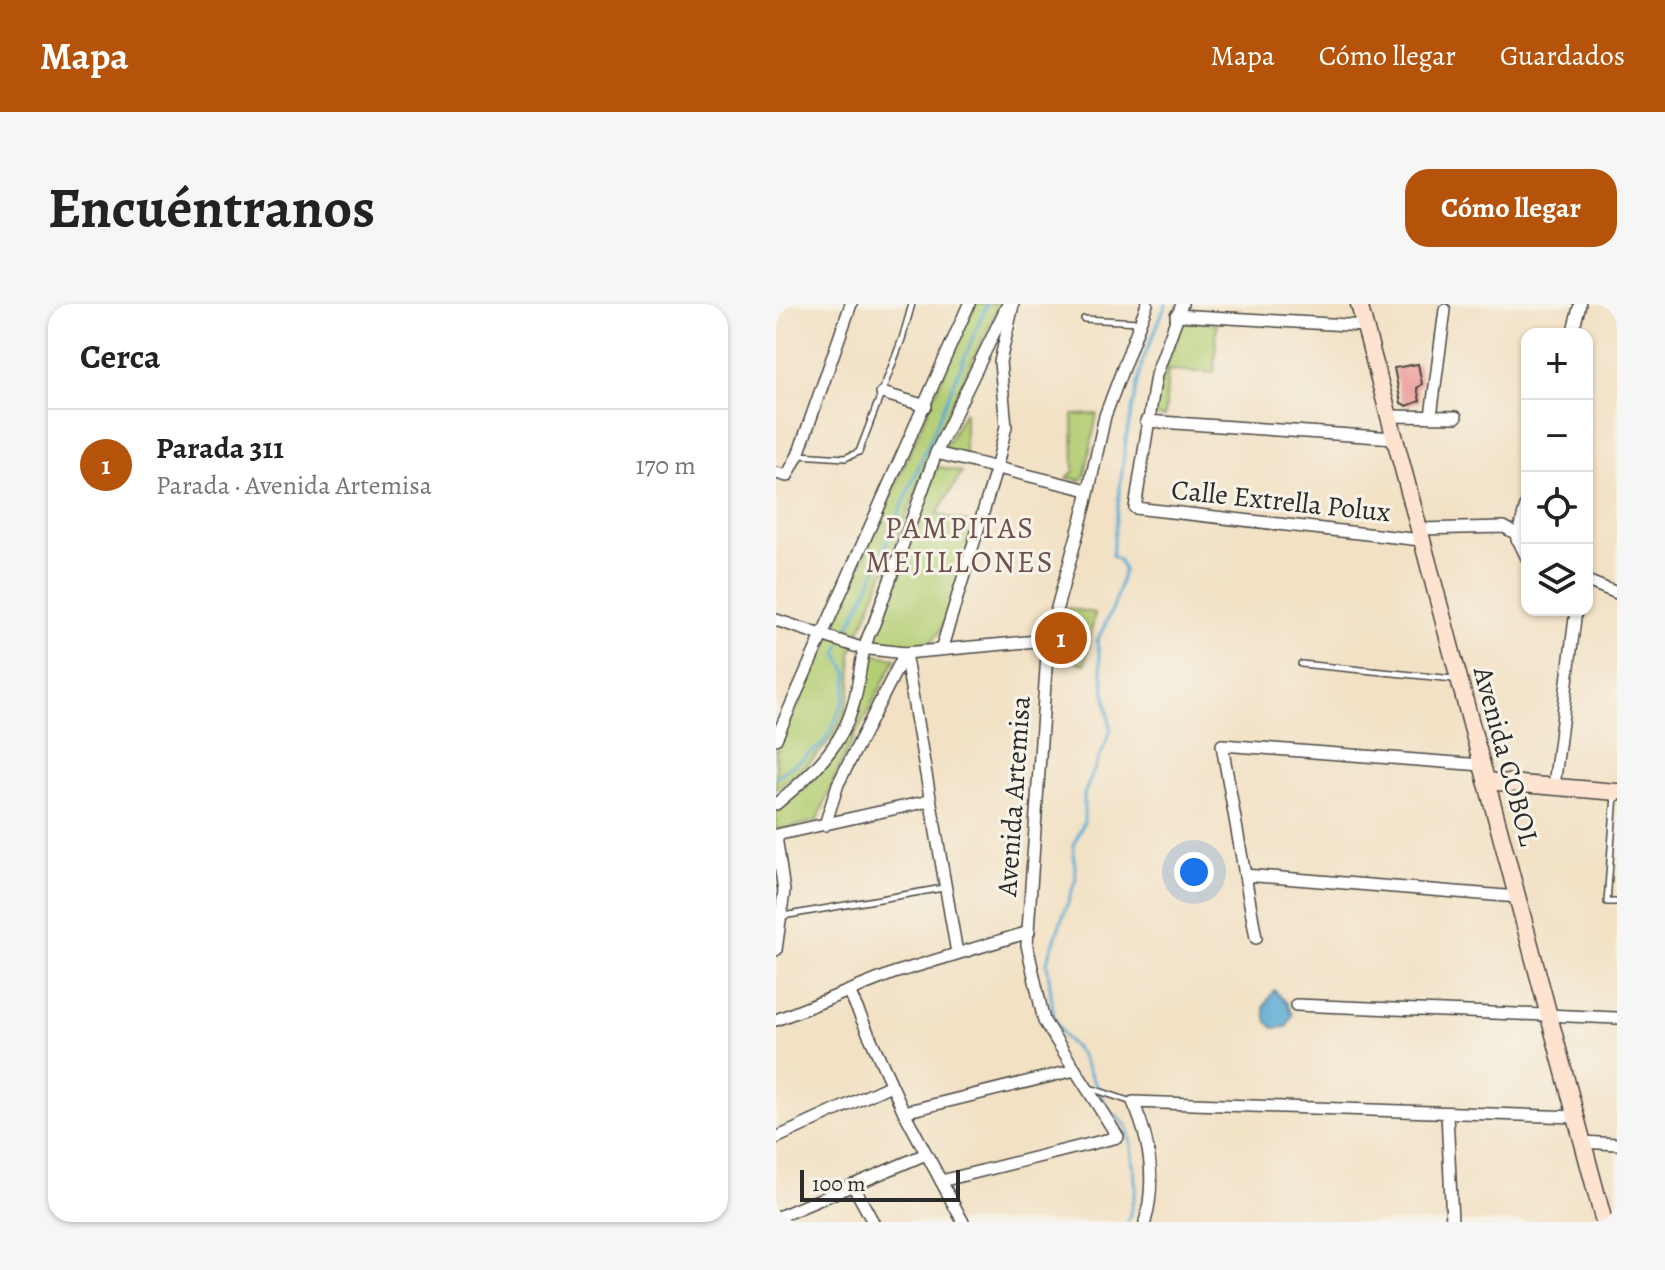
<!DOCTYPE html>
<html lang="es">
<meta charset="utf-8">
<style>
:root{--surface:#fff;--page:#f6f6f6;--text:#222;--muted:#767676;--line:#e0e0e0;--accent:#b45309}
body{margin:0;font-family:Alegreya,serif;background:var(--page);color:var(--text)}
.controls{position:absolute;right:24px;top:24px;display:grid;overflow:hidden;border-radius:16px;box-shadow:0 2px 6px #0004}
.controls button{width:72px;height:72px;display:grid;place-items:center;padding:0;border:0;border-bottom:2px solid var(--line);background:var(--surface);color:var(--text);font:40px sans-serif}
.scale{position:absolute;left:24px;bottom:20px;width:160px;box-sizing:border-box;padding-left:8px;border:4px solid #2b2b2b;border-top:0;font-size:22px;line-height:28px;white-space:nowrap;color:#2b2b2b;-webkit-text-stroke:6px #f7f3e8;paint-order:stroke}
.you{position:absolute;left:418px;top:568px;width:28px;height:28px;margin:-20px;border:6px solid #fff;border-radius:50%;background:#1a73e8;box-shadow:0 0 0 12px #1a73e833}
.badge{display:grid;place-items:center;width:52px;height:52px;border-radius:50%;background:var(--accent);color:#fff;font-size:26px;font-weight:700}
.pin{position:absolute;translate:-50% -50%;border:4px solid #fff;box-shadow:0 2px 8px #0006}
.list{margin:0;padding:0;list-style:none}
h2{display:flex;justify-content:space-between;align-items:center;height:104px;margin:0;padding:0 32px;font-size:34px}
h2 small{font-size:26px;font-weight:400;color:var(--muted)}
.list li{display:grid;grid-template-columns:52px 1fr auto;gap:24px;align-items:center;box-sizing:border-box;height:112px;padding:0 32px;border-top:2px solid var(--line)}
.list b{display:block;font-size:30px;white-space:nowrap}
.list p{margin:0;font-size:26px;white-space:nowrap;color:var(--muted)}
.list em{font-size:26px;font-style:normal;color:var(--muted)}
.icon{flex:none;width:44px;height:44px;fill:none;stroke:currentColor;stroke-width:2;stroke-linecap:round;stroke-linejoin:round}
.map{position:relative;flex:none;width:841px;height:918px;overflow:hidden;border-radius:24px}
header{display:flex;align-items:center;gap:48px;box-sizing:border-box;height:112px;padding:0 40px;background:var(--accent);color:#fff}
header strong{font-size:38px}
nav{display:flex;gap:44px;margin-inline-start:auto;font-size:28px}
.intro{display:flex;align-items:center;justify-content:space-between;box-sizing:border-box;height:192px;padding:0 48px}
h1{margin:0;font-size:56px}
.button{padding:20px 36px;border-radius:24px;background:var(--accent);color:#fff;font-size:28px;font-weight:700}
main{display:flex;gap:48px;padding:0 48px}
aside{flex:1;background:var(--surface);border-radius:24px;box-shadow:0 2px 6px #0004}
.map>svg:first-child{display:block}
.green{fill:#b3cd72;stroke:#6f7c4e;stroke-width:2}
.water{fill:#58a9d3;stroke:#426a7f;stroke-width:2}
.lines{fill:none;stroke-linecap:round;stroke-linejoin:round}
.stream{stroke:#58a9d3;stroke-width:3}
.building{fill:#eb9593}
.lane-casing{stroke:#494642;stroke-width:8}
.street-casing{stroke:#494642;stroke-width:14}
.secondary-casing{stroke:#494642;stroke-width:19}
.lane{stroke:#fff;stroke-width:5}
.street{stroke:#fff;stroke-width:11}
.secondary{stroke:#fee3d1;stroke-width:16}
.labels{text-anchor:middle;stroke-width:6;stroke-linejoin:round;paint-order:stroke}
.street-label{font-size:28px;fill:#2b2b2b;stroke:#f7f3e8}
.neighbourhood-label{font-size:30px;letter-spacing:2px;fill:#6e504f;stroke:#f7f3e8}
</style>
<header>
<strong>Mapa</strong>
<nav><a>Mapa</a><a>Cómo llegar</a><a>Guardados</a></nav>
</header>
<div class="intro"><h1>Encuéntranos</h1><a class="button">Cómo llegar</a></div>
<main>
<aside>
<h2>Cerca<small></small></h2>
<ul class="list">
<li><span class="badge">1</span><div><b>Parada 311</b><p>Parada · Avenida Artemisa</p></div><em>170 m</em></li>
</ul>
</aside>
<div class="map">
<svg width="841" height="918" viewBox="0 0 841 918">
<rect width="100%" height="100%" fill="#f7f3e8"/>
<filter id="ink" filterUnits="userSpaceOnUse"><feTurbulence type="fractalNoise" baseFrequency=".0125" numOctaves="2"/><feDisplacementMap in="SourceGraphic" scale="16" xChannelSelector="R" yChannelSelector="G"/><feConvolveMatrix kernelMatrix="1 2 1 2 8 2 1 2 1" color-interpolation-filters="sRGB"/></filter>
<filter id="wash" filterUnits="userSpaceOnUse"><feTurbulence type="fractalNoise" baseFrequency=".006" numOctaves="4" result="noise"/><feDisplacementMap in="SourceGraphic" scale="32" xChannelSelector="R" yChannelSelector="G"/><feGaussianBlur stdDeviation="1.8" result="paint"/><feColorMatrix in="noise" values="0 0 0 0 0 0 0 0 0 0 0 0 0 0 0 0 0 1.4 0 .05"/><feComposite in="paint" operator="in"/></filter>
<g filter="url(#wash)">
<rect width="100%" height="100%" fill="#f2e1c4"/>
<g class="green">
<path d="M198,0H224L174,103L75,350C81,415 51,449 0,485V447L59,321Z"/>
<polygon points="406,17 441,20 438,69 392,66 389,113 375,111"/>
<polygon points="189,107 189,153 168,145"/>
<polygon points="321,110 309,171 305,176 291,174 298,167 297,111"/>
<path d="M163,163L186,168L161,210L198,220C191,243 173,328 154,338C140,345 112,340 98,335L159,164Z"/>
<polygon points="285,303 319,309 309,360 276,354"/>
<path d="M91,350L120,354L65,459L41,517L0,526V507C33,481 67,454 80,412C86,392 87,370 91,350Z"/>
</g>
<polygon class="water" points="498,686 511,699 516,711 511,723 498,724 491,718 488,703"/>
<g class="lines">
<g class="stream">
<polyline points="67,335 90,288 211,0"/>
<polyline points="0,473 46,441 56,424 68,396 72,370 61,349 64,342"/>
<polyline points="352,918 360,884 354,834 351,822 332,805 303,748 288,733 278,714 271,658 300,575 297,542 308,518 308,490 335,426 321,337 338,302 348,266 343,256 336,252 350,134 367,56 390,0"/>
</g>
</g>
<g id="blocks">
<polygon class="building" points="642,60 646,80 641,84 644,97 631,102 625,99 618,64"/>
</g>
</g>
<g filter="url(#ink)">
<use href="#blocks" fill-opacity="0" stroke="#494642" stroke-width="2"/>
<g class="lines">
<defs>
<g id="lane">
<polyline points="308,15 363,18"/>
<polyline points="23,151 69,154 83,148 126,35 136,0"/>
<polyline points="525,360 678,375"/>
<polyline points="839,490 831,598 841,598"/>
<polyline points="7,612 167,584"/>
<polyline points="317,785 356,798"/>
</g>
<g id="street">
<polyline points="406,0 380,71 359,204 645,236"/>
<polyline points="400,11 589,22"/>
<polyline points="796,30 804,0"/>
<polyline points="106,89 150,102"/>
<polyline points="612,112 680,113"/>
<polyline points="655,112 669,6"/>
<polyline points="370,117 618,134"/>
<polyline points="160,149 312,186"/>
<polyline points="0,169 11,172 22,151 75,0"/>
<polyline points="642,225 728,223 739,229 751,254"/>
<polyline points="741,235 751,198"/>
<polyline points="811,277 841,289"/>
<polyline points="0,316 85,344 129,349 272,336"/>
<polyline points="166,343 220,166 230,122 224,58 237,1"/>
<polyline points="129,349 181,649"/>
<polyline points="0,435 193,0"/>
<polyline points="778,482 800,306"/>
<path d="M0,500C34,472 67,442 78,398C86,368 83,348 98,320L160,149L232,0"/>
<polyline points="49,521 62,480 129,349"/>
<polyline points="0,531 153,497"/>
<polyline points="0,532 8,587 0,646"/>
<polyline points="469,571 742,593"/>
<polyline points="480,634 446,441 706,461"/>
<polyline points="73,687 128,808 187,918"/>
<polyline points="520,701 841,714"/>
<polyline points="0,716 118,669 253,628"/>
<polyline points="128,808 299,766"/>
<polyline points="671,809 676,918"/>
<polyline points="0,834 115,781"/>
<polyline points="806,838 841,840"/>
<polyline points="165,877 342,833 268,717 251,641 272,336 310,199 329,112 371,0"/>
<polyline points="77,881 97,918"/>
<polyline points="0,914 150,850"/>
<path d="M369,918C380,878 374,836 357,798L801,813"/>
</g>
<g id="secondary">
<polyline points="583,0 828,918"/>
<polyline points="710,477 841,488"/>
</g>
</defs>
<use href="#lane" class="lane-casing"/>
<use href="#street" class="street-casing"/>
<use href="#secondary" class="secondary-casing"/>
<use href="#lane" class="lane"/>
<use href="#street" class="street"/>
<use href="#secondary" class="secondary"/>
</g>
</g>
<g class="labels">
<g class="street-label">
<text transform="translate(505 196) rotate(6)" y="10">Calle Extrella Polux</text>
<text transform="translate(731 452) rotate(75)" y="10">Avenida COBOL</text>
<text transform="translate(237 492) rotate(-86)" y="10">Avenida Artemisa</text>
</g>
<g class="neighbourhood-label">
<text x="184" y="234">PAMPITAS<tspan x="184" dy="34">MEJILLONES</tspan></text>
</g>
</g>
</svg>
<div class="controls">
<button>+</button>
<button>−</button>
<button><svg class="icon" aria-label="locate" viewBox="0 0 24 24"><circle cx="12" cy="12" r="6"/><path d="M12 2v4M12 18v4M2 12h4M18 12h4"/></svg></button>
<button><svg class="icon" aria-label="layers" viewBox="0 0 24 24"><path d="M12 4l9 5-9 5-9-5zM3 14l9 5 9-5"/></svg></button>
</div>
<div class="scale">100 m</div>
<div class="you"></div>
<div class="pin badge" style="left:285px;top:334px">1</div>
</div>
</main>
